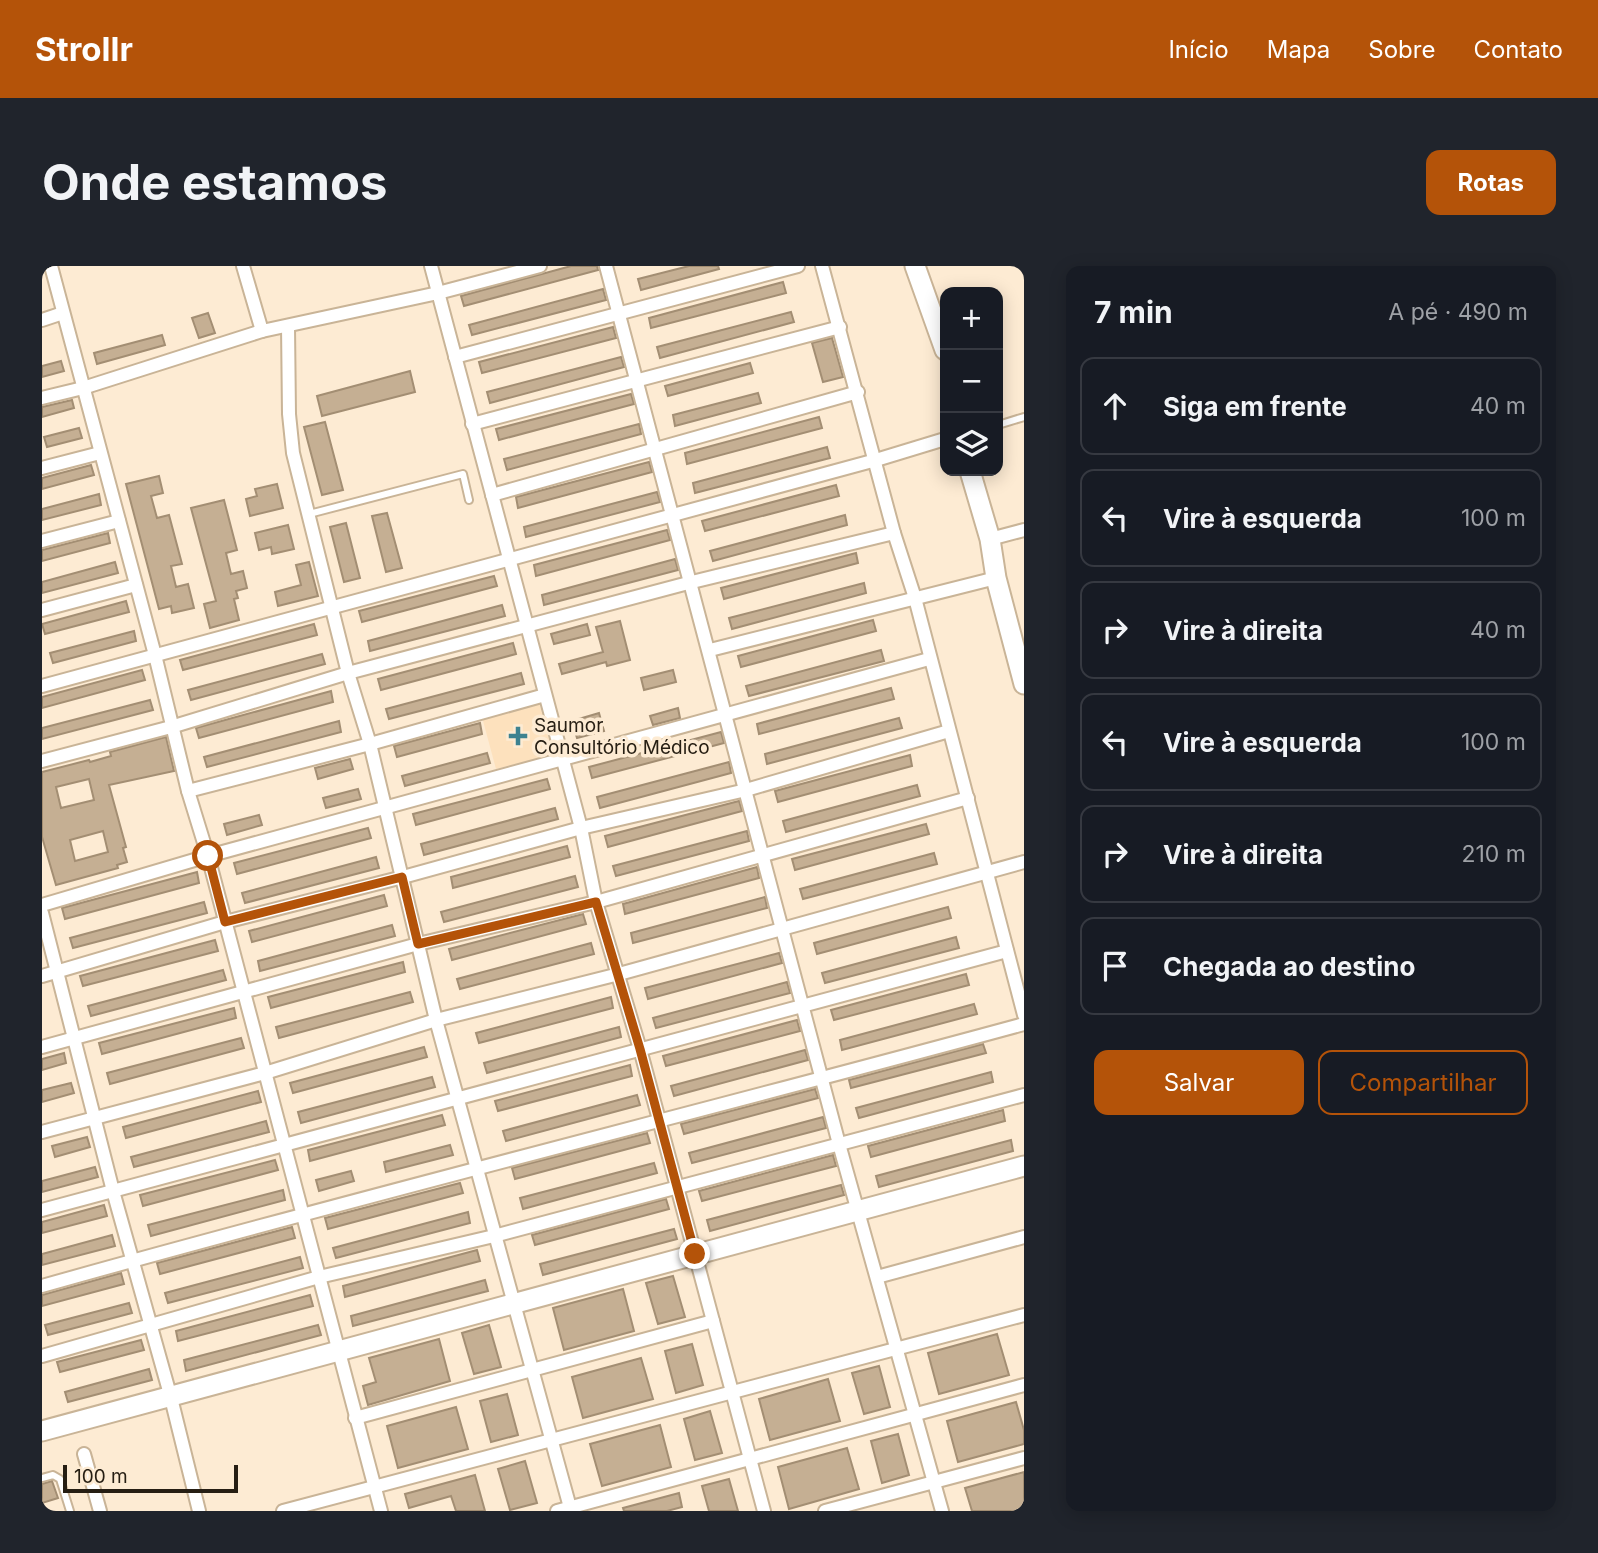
<!DOCTYPE html>
<html lang="pt">
<meta charset="utf-8">
<style>
:root{--surface:#171b24;--page:#20242c;--text:#f1f3f6;--muted:#9ea1a6;--line:#363941;--accent:#b45309}
body{margin:0;font-family:Inter,sans-serif;background:var(--page);color:var(--text)}
.controls{position:absolute;right:21px;top:21px;display:grid;overflow:hidden;border-radius:14px;box-shadow:0 4px 18px #0003}
.controls button{width:63px;height:63px;display:grid;place-items:center;padding:0;border:0;border-bottom:2px solid var(--line);background:var(--surface);color:var(--text);font:35px sans-serif}
.scale{position:absolute;left:21px;bottom:18px;width:175px;box-sizing:border-box;padding-left:7px;border:4px solid #261e13;border-top:0;font-size:19px;line-height:24px;white-space:nowrap;color:#261e13;-webkit-text-stroke:5px #fdebd3;paint-order:stroke}
.stop{position:absolute;width:21px;height:21px;margin:-16px;border:5px solid #b45309;border-radius:50%;background:#fff}
.stop.end{background:#b45309;border-color:#fff;box-shadow:0 2px 7px #0008}
.list{margin:0;padding:0;list-style:none}
h2{display:flex;justify-content:space-between;align-items:center;height:91px;margin:0;padding:0 28px;font-size:30px}
h2 small{font-size:23px;font-weight:400;color:var(--muted)}
.list li{display:grid;grid-template-columns:46px 1fr auto;gap:21px;align-items:center;box-sizing:border-box;height:98px;margin:0 14px 14px;padding:0 14px;border:2px solid var(--line);border-radius:14px}
.list b{display:block;font-size:26px;white-space:nowrap}
.list em{font-size:23px;font-style:normal;color:var(--muted)}
.actions{display:flex;gap:14px;padding:21px 28px}
.actions a{flex:1;padding:16px 0;border:2px solid var(--accent);border-radius:14px;text-align:center;font-size:24px;color:var(--accent)}
.actions .main{background:var(--accent);color:#fff}
.icon{flex:none;width:38px;height:38px;fill:none;stroke:currentColor;stroke-width:2;stroke-linecap:round;stroke-linejoin:round}
.map{position:relative;flex:none;width:982px;height:1245px;overflow:hidden;border-radius:14px}
header{display:flex;align-items:center;gap:42px;box-sizing:border-box;height:98px;padding:0 35px;background:var(--accent);color:#fff}
header strong{font-size:33px}
nav{display:flex;gap:38px;margin-inline-start:auto;font-size:24px}
.intro{display:flex;align-items:center;justify-content:space-between;box-sizing:border-box;height:168px;padding:0 42px}
h1{margin:0;font-size:49px}
.button{padding:18px 32px;border-radius:14px;background:var(--accent);color:#fff;font-size:24px;font-weight:700}
main{display:flex;gap:42px;padding:0 42px}
aside{flex:1;background:var(--surface);border-radius:14px;box-shadow:0 4px 18px #0003}
.map>svg:first-child{display:block}
.built{fill:#fde1bd}
.building{fill:#c5af93;stroke:#a38e73;stroke-width:2;fill-rule:evenodd}
.lines{fill:none;stroke-linecap:round;stroke-linejoin:round}
.lane-casing{stroke:#c9b497;stroke-width:10}
.street-casing{stroke:#c9b497;stroke-width:16}
.secondary-casing{stroke:#c9b497;stroke-width:23}
.lane{stroke:#fff;stroke-width:6}
.street{stroke:#fff;stroke-width:12}
.secondary{stroke:#fff;stroke-width:19}
.route{stroke:#b45309;stroke-width:9}
.poi-dot{fill:#3d8290;stroke:#fdebd3;stroke-width:2.5}
.labels{text-anchor:middle;stroke-width:7;stroke-linejoin:round;paint-order:stroke}
.poi-label{font-size:19px;fill:#261e13;stroke:#fdebd3;text-anchor:start}
</style>
<header>
<strong>Strollr</strong>
<nav><a>Início</a><a>Mapa</a><a>Sobre</a><a>Contato</a></nav>
</header>
<div class="intro"><h1>Onde estamos</h1><a class="button">Rotas</a></div>
<main>
<div class="map">
<svg width="982" height="1245" viewBox="0 0 982 1245">
<rect width="100%" height="100%" fill="#fdebd3"/>
<polygon class="built" points="497,436 511,489 454,503 440,451"/>
<g class="building">
<polygon points="529,0 555,0 556,4 422,40 419,30"/>
<polygon points="647,0 676,0 677,3 599,24 596,13"/>
<polygon points="741,16 744,27 609,62 607,52"/>
<polygon points="561,23 564,34 430,69 427,59"/>
<polygon points="749,46 752,56 618,92 615,81"/>
<polygon points="166,47 173,67 157,72 150,52"/>
<polygon points="571,61 574,72 440,107 437,96"/>
<polygon points="120,69 123,79 55,98 52,87"/>
<polygon points="790,72 801,111 781,116 770,77"/>
<polygon points="579,91 582,101 448,137 445,126"/>
<polygon points="19,95 22,105 0,111 0,100"/>
<polygon points="708,97 711,107 626,130 623,120"/>
<polygon points="368,105 373,126 280,150 275,130"/>
<polygon points="716,127 719,137 633,160 631,149"/>
<polygon points="589,128 592,138 457,174 454,163"/>
<polygon points="30,134 32,142 0,151 0,141"/>
<polygon points="777,151 780,162 645,198 643,187"/>
<polygon points="283,156 301,224 280,229 262,161"/>
<polygon points="597,158 599,168 465,204 462,193"/>
<polygon points="37,162 40,172 5,181 2,171"/>
<polygon points="785,181 788,192 653,227 651,217"/>
<polygon points="607,196 610,206 476,242 474,231"/>
<polygon points="49,199 52,209 0,223 0,212"/>
<polygon points="117,210 121,227 109,230 115,252 127,249 140,298 129,300 134,321 146,318 152,342 130,347 129,340 117,343 84,218"/>
<polygon points="235,218 241,242 208,250 204,233 215,230 213,223"/>
<polygon points="794,219 797,230 663,265 660,255"/>
<polygon points="615,226 618,236 484,271 482,261"/>
<polygon points="57,228 59,239 0,254 0,243"/>
<polygon points="182,234 195,284 184,287 189,308 201,305 205,322 194,325 196,332 192,333 197,354 168,362 162,338 174,335 149,242"/>
<polygon points="345,247 360,302 344,306 330,250"/>
<polygon points="803,249 805,259 671,295 668,285"/>
<polygon points="304,257 318,312 302,316 288,261"/>
<polygon points="246,259 252,283 230,288 229,281 217,284 213,267"/>
<polygon points="625,264 628,274 494,310 492,299"/>
<polygon points="66,267 68,277 0,295 0,284"/>
<polygon points="814,287 816,297 682,333 679,322"/>
<polygon points="633,293 636,304 502,339 500,329"/>
<polygon points="73,296 76,307 0,327 0,316"/>
<polygon points="267,296 276,330 236,340 233,326 259,319 254,299"/>
<polygon points="452,310 455,320 320,356 317,345"/>
<polygon points="822,317 824,327 690,363 687,352"/>
<polygon points="84,335 87,346 3,368 0,358"/>
<polygon points="460,339 463,350 328,385 326,375"/>
<polygon points="831,354 834,365 699,401 696,390"/>
<polygon points="578,355 588,394 565,400 564,396 520,408 517,398 561,386 554,361"/>
<polygon points="272,358 275,369 141,404 138,394"/>
<polygon points="545,358 548,369 512,378 509,368"/>
<polygon points="92,365 94,375 11,397 8,387"/>
<polygon points="471,377 474,388 339,424 336,413"/>
<polygon points="839,384 842,395 707,430 704,420"/>
<polygon points="280,388 283,398 149,434 146,424"/>
<polygon points="100,404 103,414 0,442 0,431"/>
<polygon points="631,404 634,416 602,424 599,412"/>
<polygon points="479,407 482,418 347,453 344,443"/>
<polygon points="849,422 852,433 717,468 715,458"/>
<polygon points="289,425 291,436 157,472 154,462"/>
<polygon points="108,434 111,444 0,473 0,462"/>
<polygon points="636,442 638,452 611,459 608,450"/>
<polygon points="557,447 562,465 535,472 530,455"/>
<polygon points="857,452 860,462 725,498 723,488"/>
<polygon points="297,455 299,466 165,501 162,491"/>
<polygon points="438,457 440,468 355,491 352,480"/>
<polygon points="679,466 682,477 550,512 547,501"/>
<path d="M124,471L132,505L67,519L84,581L81,582L85,596L75,599L76,602L14,619L0,571V506L47,494L48,496L69,490L68,486ZM47,513L52,534L19,542L14,521ZM61,565L66,586L33,595L28,574Z"/>
<polygon points="445,487 448,497 363,520 360,510"/>
<polygon points="868,489 870,500 736,536 733,525"/>
<polygon points="308,493 311,503 276,513 273,502"/>
<polygon points="687,496 689,507 558,542 555,531"/>
<polygon points="505,513 508,523 374,559 371,548"/>
<polygon points="875,519 878,530 744,566 741,555"/>
<polygon points="316,523 319,533 284,542 281,532"/>
<polygon points="697,535 700,545 566,581 563,570"/>
<polygon points="513,542 516,553 382,589 379,578"/>
<polygon points="217,549 220,559 185,569 182,558"/>
<polygon points="884,558 887,568 753,604 750,593"/>
<polygon points="326,562 329,572 195,608 192,597"/>
<polygon points="705,565 707,575 574,610 571,600"/>
<polygon points="525,580 528,591 411,622 409,611"/>
<polygon points="892,587 895,598 761,633 758,623"/>
<polygon points="334,591 337,602 203,637 200,627"/>
<polygon points="715,601 717,612 583,648 581,638"/>
<polygon points="155,606 157,617 23,653 20,642"/>
<polygon points="533,610 536,621 402,656 399,646"/>
<polygon points="342,629 345,640 210,676 207,665"/>
<polygon points="723,631 725,642 591,677 589,667"/>
<polygon points="162,636 165,647 31,682 28,672"/>
<polygon points="906,641 909,652 775,688 772,677"/>
<polygon points="541,648 544,658 410,694 407,683"/>
<polygon points="350,659 353,670 218,705 216,695"/>
<polygon points="914,671 917,682 783,717 780,707"/>
<polygon points="173,674 176,685 41,720 38,710"/>
<polygon points="549,677 552,688 418,723 415,713"/>
<polygon points="737,687 740,697 606,733 603,722"/>
<polygon points="361,696 363,706 229,742 226,731"/>
<polygon points="181,704 184,714 49,750 46,740"/>
<polygon points="924,708 927,719 792,754 789,744"/>
<polygon points="745,716 748,727 614,762 611,752"/>
<polygon points="368,726 371,736 237,772 234,761"/>
<polygon points="569,731 571,742 437,777 434,767"/>
<polygon points="932,738 935,748 800,784 798,774"/>
<polygon points="192,742 194,752 60,788 57,777"/>
<polygon points="755,754 758,765 624,800 621,790"/>
<polygon points="577,761 579,771 445,807 442,797"/>
<polygon points="199,772 202,782 68,818 65,807"/>
<polygon points="941,778 944,787 809,822 807,814"/>
<polygon points="382,781 385,791 251,827 248,817"/>
<polygon points="763,784 766,794 632,830 629,820"/>
<polygon points="22,787 24,797 0,804 0,793"/>
<polygon points="588,799 590,810 456,845 453,835"/>
<polygon points="949,806 951,816 817,852 814,842"/>
<polygon points="390,811 393,821 259,857 256,846"/>
<polygon points="29,817 32,827 0,836 0,824"/>
<polygon points="773,823 776,832 642,868 639,858"/>
<polygon points="216,825 219,836 84,872 81,861"/>
<polygon points="595,829 598,839 464,875 461,865"/>
<polygon points="961,844 963,855 829,891 826,880"/>
<polygon points="400,849 403,859 268,895 266,884"/>
<polygon points="781,851 784,862 650,897 647,887"/>
<polygon points="224,855 227,866 92,901 89,891"/>
<polygon points="605,867 608,877 473,913 470,902"/>
<polygon points="45,871 48,881 13,891 10,880"/>
<polygon points="969,874 971,885 837,921 834,910"/>
<polygon points="408,879 411,889 344,906 342,896"/>
<polygon points="791,889 794,900 660,935 657,925"/>
<polygon points="233,894 236,904 101,940 98,929"/>
<polygon points="612,897 615,907 481,943 478,932"/>
<polygon points="53,901 56,911 0,926 0,915"/>
<polygon points="309,905 312,915 277,925 274,914"/>
<polygon points="418,917 421,927 286,963 283,952"/>
<polygon points="799,919 802,929 668,965 665,954"/>
<polygon points="241,924 243,934 109,970 106,959"/>
<polygon points="624,933 627,943 493,979 490,969"/>
<polygon points="62,939 65,950 0,967 0,956"/>
<polygon points="426,946 428,957 294,992 291,982"/>
<polygon points="250,961 253,972 118,1008 115,997"/>
<polygon points="632,963 635,973 501,1009 498,998"/>
<polygon points="70,969 73,980 0,999 0,988"/>
<polygon points="435,984 438,995 303,1031 301,1020"/>
<polygon points="258,991 261,1002 126,1037 123,1027"/>
<polygon points="79,1007 82,1018 0,1040 0,1029"/>
<polygon points="631,1010 643,1051 616,1058 604,1017"/>
<polygon points="443,1014 446,1025 311,1060 309,1050"/>
<polygon points="581,1023 592,1065 522,1084 511,1042"/>
<polygon points="268,1029 271,1040 136,1075 134,1065"/>
<polygon points="87,1037 90,1047 6,1069 3,1059"/>
<polygon points="276,1059 279,1069 144,1105 142,1094"/>
<polygon points="447,1059 459,1101 432,1108 420,1067"/>
<polygon points="955,1068 967,1109 897,1128 886,1087"/>
<polygon points="397,1073 408,1115 326,1139 321,1120 334,1116 327,1092"/>
<polygon points="99,1074 102,1084 18,1106 15,1096"/>
<polygon points="650,1078 661,1119 634,1127 623,1085"/>
<polygon points="599,1092 611,1133 541,1152 530,1111"/>
<polygon points="837,1100 848,1141 822,1148 810,1107"/>
<polygon points="107,1103 110,1114 26,1136 23,1126"/>
<polygon points="786,1113 798,1155 728,1174 717,1133"/>
<polygon points="465,1128 476,1169 449,1176 438,1135"/>
<polygon points="974,1136 982,1164 982,1178 916,1196 905,1155"/>
<polygon points="414,1141 426,1183 356,1202 345,1160"/>
<polygon points="668,1145 680,1187 653,1194 642,1153"/>
<polygon points="618,1159 629,1201 560,1220 548,1178"/>
<polygon points="856,1168 867,1209 840,1217 829,1175"/>
<polygon points="805,1182 817,1223 747,1243 736,1201"/>
<polygon points="483,1195 495,1237 468,1244 456,1203"/>
<polygon points="982,1206 982,1245 930,1245 923,1222"/>
<polygon points="433,1209 443,1245 414,1245 409,1230 367,1242 363,1228"/>
<polygon points="687,1213 696,1245 667,1245 660,1220"/>
<polygon points="10,1215 16,1232 0,1237 0,1218"/>
<polygon points="637,1227 640,1241 625,1245 582,1245 581,1242"/>
</g>
<g class="lines">
<defs>
<g id="lane">
<polyline points="956,159 982,151"/>
<polyline points="267,248 421,208 427,234"/>
<polyline points="0,1212 11,1209 18,1213 28,1245"/>
</g>
<g id="street">
<polyline points="9,0 113,389 146,525 166,590 339,1245"/>
<polyline points="201,0 220,65"/>
<polyline points="389,0 539,562 554,636 598,783 722,1245"/>
<polyline points="564,0 797,878 900,1245"/>
<polyline points="780,0 852,267 873,332 982,749"/>
<polyline points="0,54 21,47"/>
<polyline points="246,60 247,148 251,187 306,407 328,478 394,754 529,1245"/>
<polyline points="413,91 756,0"/>
<polyline points="0,132 41,122 220,65 396,27 498,0"/>
<polyline points="430,158 798,61"/>
<polyline points="0,202 58,187"/>
<polyline points="450,229 816,126"/>
<polyline points="948,273 982,264"/>
<polyline points="0,275 77,255"/>
<polyline points="0,344 94,319"/>
<polyline points="668,384 954,312"/>
<polyline points="0,420 834,194 903,173"/>
<polyline points="0,495 129,461 306,407 650,316 852,267"/>
<polyline points="146,525 328,478 503,429"/>
<polyline points="0,639 166,590 887,393"/>
<polyline points="0,647 71,925 129,1132 157,1245"/>
<polyline points="0,710 183,656 361,611 539,562 704,524 907,465"/>
<polyline points="0,781 376,678 554,636 926,532"/>
<polyline points="0,866 223,807 394,754 577,708 982,596"/>
<polyline points="0,944 965,685"/>
<polyline points="835,1011 982,971"/>
<path d="M0,1020C326,928 655,847 982,758"/>
<polyline points="0,1090 277,1011 452,970 982,829"/>
<polyline points="313,1152 671,1055"/>
<polyline points="42,1188 58,1245"/>
<polyline points="241,1245 982,1049"/>
<polyline points="515,1245 982,1119"/>
<polyline points="783,1245 982,1192"/>
</g>
<g id="secondary">
<polyline points="873,0 903,84"/>
<polyline points="928,205 948,273 954,312 982,418"/>
<polyline points="0,1165 982,900"/>
</g>
</defs>
<use href="#lane" class="lane-casing"/>
<use href="#street" class="street-casing"/>
<use href="#secondary" class="secondary-casing"/>
<use href="#lane" class="lane"/>
<use href="#street" class="street"/>
<use href="#secondary" class="secondary"/>
</g>
<g class="lines">
<polyline class="route" points="166,590 183,656 360,611 376,678 554,636 598,783 653,988"/>
</g>
<path class="poi-dot" d="M472.5 459.5h7v7h7v7h-7v7h-7v-7h-7v-7h7z"/>
<g class="labels">
<g class="poi-label">
<text x="492" y="466">Saumor<tspan x="492" dy="22">Consultório Médico</tspan></text>
</g>
</g>
</svg>
<div class="controls">
<button>+</button>
<button>−</button>
<button><svg class="icon" aria-label="layers" viewBox="0 0 24 24"><path d="M12 4l9 5-9 5-9-5zM3 14l9 5 9-5"/></svg></button>
</div>
<div class="scale">100 m</div>
<div class="stop" style="left:166px;top:590px"></div>
<div class="stop end" style="left:653px;top:988px"></div>
</div>
<aside>
<h2>7 min<small>A pé · 490 m</small></h2>
<ul class="list">
<li><svg class="icon" aria-label="ahead" viewBox="0 0 24 24"><path d="M12 20V5M6 11l6-6 6 6"/></svg><div><b>Siga em frente</b></div><em>40 m</em></li>
<li><svg class="icon" aria-label="left" viewBox="0 0 24 24"><path d="M17 20v-9H6M10 6l-5 5 5 5"/></svg><div><b>Vire à esquerda</b></div><em>100 m</em></li>
<li><svg class="icon" aria-label="right" viewBox="0 0 24 24"><path d="M7 20v-9h11M14 6l5 5-5 5"/></svg><div><b>Vire à direita</b></div><em>40 m</em></li>
<li><svg class="icon" aria-label="left" viewBox="0 0 24 24"><path d="M17 20v-9H6M10 6l-5 5 5 5"/></svg><div><b>Vire à esquerda</b></div><em>100 m</em></li>
<li><svg class="icon" aria-label="right" viewBox="0 0 24 24"><path d="M7 20v-9h11M14 6l5 5-5 5"/></svg><div><b>Vire à direita</b></div><em>210 m</em></li>
<li><svg class="icon" aria-label="arrive" viewBox="0 0 24 24"><path d="M6 21V4h12l-3 4 3 4H6"/></svg><div><b>Chegada ao destino</b></div></li>
</ul>
<div class="actions"><a class="main">Salvar</a><a>Compartilhar</a></div>
</aside>
</main>
